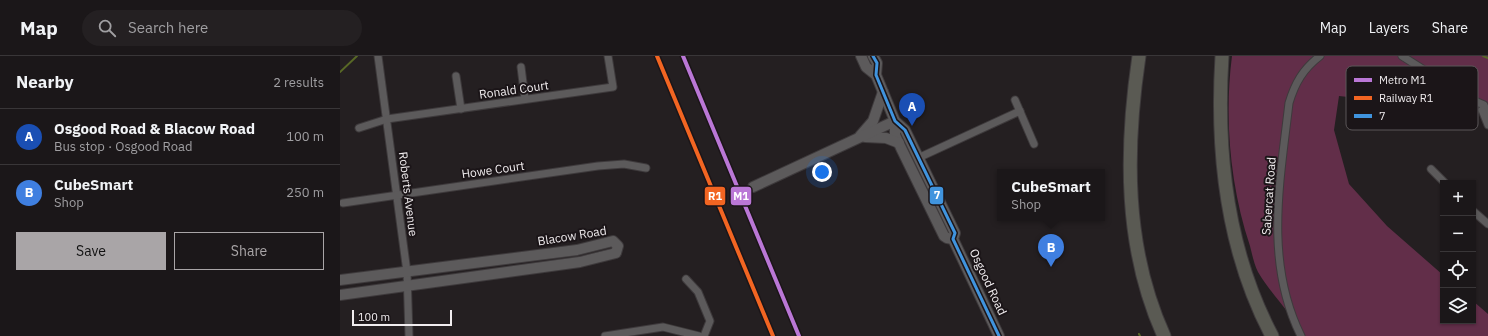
<!DOCTYPE html>
<meta charset="utf-8">
<style>
:root{--surface:#1b1719;--page:#242022;--text:#f1f3f6;--muted:#a09fa2;--line:#393638;--accent:#a9a5a7}
body{margin:0;font-family:"IBM Plex Sans",sans-serif;background:var(--page);color:var(--text)}
.controls{position:absolute;right:12px;bottom:12px;display:grid;overflow:hidden;border-radius:0px;box-shadow:0 1px 3px #0004}
.controls button{width:36px;height:36px;display:grid;place-items:center;padding:0;border:0;border-bottom:1px solid var(--line);background:var(--surface);color:var(--text);font:20px sans-serif}
.scale{position:absolute;left:12px;bottom:10px;width:100px;box-sizing:border-box;padding-left:4px;border:2px solid #f1edef;border-top:0;font-size:11px;line-height:14px;white-space:nowrap;color:#f1edef;-webkit-text-stroke:3px #1b1518;paint-order:stroke}
.you{position:absolute;left:482px;top:116px;width:14px;height:14px;margin:-10px;border:3px solid #fff;border-radius:50%;background:#1a73e8;box-shadow:0 0 0 6px #1a73e833}
.badge{display:grid;place-items:center;width:26px;height:26px;border-radius:50%;background:var(--accent);color:#fff;font-size:13px;font-weight:700}
.pin{position:absolute;translate:-50% -33px;filter:drop-shadow(0 1px 2px #0008)}
.pin::after{content:'';position:absolute;top:21px;width:14px;height:12px;background:inherit;clip-path:polygon(0 0,100% 0,50% 100%)}
.popup{position:absolute;left:657px;top:113px;width:108px;height:52px;box-sizing:border-box;display:grid;place-content:center;border-radius:0px;background:var(--surface);filter:drop-shadow(0 1px 3px #0005);font-size:13px;white-space:nowrap;color:var(--muted)}
.popup b{font-size:15px;color:var(--text)}
.popup::after{content:'';position:absolute;left:50%;top:100%;margin-left:-8px;border:8px solid transparent;border-top-color:var(--surface)}
.list{margin:0;padding:0;list-style:none}
h2{display:flex;justify-content:space-between;align-items:center;height:52px;margin:0;padding:0 16px;font-size:17px}
h2 small{font-size:13px;font-weight:400;color:var(--muted)}
.list li{display:grid;grid-template-columns:26px 1fr auto;gap:12px;align-items:center;box-sizing:border-box;height:56px;padding:0 16px;border-top:1px solid var(--line)}
.list b{display:block;font-size:15px;white-space:nowrap}
.list p{margin:0;font-size:13px;white-space:nowrap;color:var(--muted)}
.list em{font-size:13px;font-style:normal;color:var(--muted)}
.actions{display:flex;gap:8px;padding:12px 16px}
.actions a{flex:1;padding:9px 0;border:1px solid var(--accent);border-radius:0px;text-align:center;font-size:14px;color:var(--accent)}
.actions .main{background:var(--accent);color:#111}
.icon{flex:none;width:22px;height:22px;fill:none;stroke:currentColor;stroke-width:2;stroke-linecap:round;stroke-linejoin:round}
.map{position:relative;flex:none;width:1148px;height:280px;overflow:hidden}
header{display:flex;align-items:center;gap:24px;box-sizing:border-box;height:56px;padding:0 20px;background:var(--surface);border-bottom:1px solid var(--line)}
header strong{font-size:19px}
nav{display:flex;gap:22px;margin-inline-start:auto;font-size:14px}
.search{width:280px;height:36px;background:var(--page);display:flex;align-items:center;gap:10px;box-sizing:border-box;padding:0 14px;border-radius:22px;color:var(--muted);font-size:15px}
main{display:flex}
aside{flex:1;background:var(--surface)}
.map>svg:first-child{display:block}
.green{fill:#622e49}
.lines{fill:none;stroke-linecap:round;stroke-linejoin:round}
.stream{stroke:#586826;stroke-width:2}
.street-casing{stroke:#3e3a3c;stroke-width:9}
.secondary-casing{stroke:#3e3a3c;stroke-width:12}
.highway-casing{stroke:#3e3a3c;stroke-width:15}
.street{stroke:#5c5a5b;stroke-width:7}
.secondary{stroke:#5c5a5b;stroke-width:10}
.highway{stroke:#5a5a53;stroke-width:13}
.rail{stroke:#5b5658;stroke-width:2;stroke-dasharray:8 4;stroke-linecap:butt}
.bus-1-casing{stroke:#1b1518;stroke-width:6}
.bus-1{stroke:#4094de;stroke-width:3}
.rail-1-casing{stroke:#1b1518;stroke-width:7}
.rail-1{stroke:#f26522;stroke-width:4}
.metro-1-casing{stroke:#1b1518;stroke-width:7}
.metro-1{stroke:#ba77d6;stroke-width:4}
.labels{text-anchor:middle;stroke-width:4;stroke-linejoin:round;paint-order:stroke}
.street-label{font-size:12px;fill:#f1edef;stroke:#1b1518}
.key{fill:#1b1518;stroke:#5b5658;stroke-width:1}
.key-label{font-size:11px;fill:#f1edef}
.line-badge{stroke:#1b1518;stroke-width:1.5}
.badge-label{font-size:11px;text-anchor:middle;font-weight:bold;fill:#fff}
</style>
<header>
<strong>Map</strong>
<div class="search"><svg class="icon" aria-label="search" viewBox="0 0 24 24"><circle cx="10" cy="10" r="6"/><path d="M15 15l6 6"/></svg>Search here</div>
<nav><a>Map</a><a>Layers</a><a>Share</a></nav>
</header>
<main>
<aside>
<h2>Nearby<small>2 results</small></h2>
<ul class="list">
<li><span class="badge" style="background:#1a4fb4">A</span><div><b>Osgood Road &amp; Blacow Road</b><p>Bus stop · Osgood Road</p></div><em>100 m</em></li>
<li><span class="badge" style="background:#3f7fe0">B</span><div><b>CubeSmart</b><p>Shop</p></div><em>250 m</em></li>
</ul>
<div class="actions"><a class="main">Save</a><a>Share</a></div>
</aside>
<div class="map">
<svg width="1148" height="280" viewBox="0 0 1148 280">
<rect width="100%" height="100%" fill="#241f21"/>
<path class="green" d="M892,0H1148V51L1092,50L999,40L994,74L1009,128L1047,170L1103,219V265H1133V245L1148,258V280H964C951,257 931,238 918,216C914,208 912,198 910,190C890,130 884,62 892,0Z"/>
<g class="lines">
<g class="stream">
<polyline points="1143,0 1148,2"/>
<polyline points="0,16 17,0"/>
<polyline points="799,278 800,280"/>
</g>
<defs>
<g id="street">
<polyline points="38,0 67,216 69,280"/>
<polyline points="1062,0 1130,43 1144,49 1148,58"/>
<polyline points="181,11 185,43"/>
<polyline points="116,20 121,53"/>
<polyline points="675,44 694,88"/>
<polyline points="1142,54 1148,69"/>
<polyline points="19,72 47,63 273,31 268,0"/>
<polyline points="578,102 680,55"/>
<polyline points="1091,113 1105,127"/>
<polyline points="3,147 258,110 284,108 306,112"/>
<polyline points="1133,155 1148,168"/>
<polyline points="346,223 358,236 370,265 364,280"/>
<polyline points="265,280 323,271 359,280"/>
<path d="M961,280C924,206 940,125 949,47C955,27 963,13 980,0"/>
</g>
<g id="secondary">
<polyline points="521,0 526,11 536,19"/>
<polyline points="533,0 537,7 536,19 555,65 565,74 615,177 613,183 659,280"/>
<polyline points="555,65 555,79 561,92 604,180 607,182 613,183"/>
<polyline points="520,80 533,65 543,36"/>
<polyline points="525,81 546,82 559,87"/>
<polyline points="413,131 555,65"/>
<polyline points="0,224 237,194 273,185 278,190 276,197 240,206 0,239"/>
</g>
<g id="highway">
<path d="M799,0C785,94 784,192 824,280"/>
<path d="M882,0C876,95 887,195 932,280"/>
</g>
</defs>
<use href="#street" class="street-casing"/>
<use href="#secondary" class="secondary-casing"/>
<use href="#highway" class="highway-casing"/>
<use href="#street" class="street"/>
<use href="#secondary" class="secondary"/>
<use href="#highway" class="highway"/>
<polyline class="rail" points="317,0 433,280"/>
<defs>
<polyline id="bus-1" points="533,0 537,7 536,19 555,65 565,74 615,177 613,183 659,280"/>
</defs>
<use href="#bus-1" class="bus-1-casing"/>
<use href="#bus-1" class="bus-1"/>
<defs>
<polyline id="rail-1" points="317,0 433,280"/>
</defs>
<use href="#rail-1" class="rail-1-casing"/>
<use href="#rail-1" class="rail-1"/>
<defs>
<polyline id="metro-1" points="343,0 459,280"/>
</defs>
<use href="#metro-1" class="metro-1-casing"/>
<use href="#metro-1" class="metro-1"/>
</g>
<g class="labels">
<g class="street-label">
<text transform="translate(174 34) rotate(-8)" y="4">Ronald Court</text>
<text transform="translate(153 114) rotate(-8)" y="4">Howe Court</text>
<text transform="translate(68 138) rotate(83)" y="4">Roberts Avenue</text>
<text transform="translate(929 140) rotate(-86)" y="4">Sabercat Road</text>
<text transform="translate(232 180) rotate(-9)" y="4">Blacow Road</text>
<text transform="translate(648 226) rotate(65)" y="4">Osgood Road</text>
</g>
</g>
<rect x="1006" y="10" width="132" height="64" rx="6" class="key"/>
<rect x="1014" y="22" width="18" height="4" fill="#ba77d6"/>
<rect x="1014" y="40" width="18" height="4" fill="#f26522"/>
<rect x="1014" y="58" width="18" height="4" fill="#4094de"/>
<g class="key-label">
<text x="1039" y="28">Metro M1</text>
<text x="1039" y="46">Railway R1</text>
<text x="1039" y="64">7</text>
</g>
<g class="line-badge">
<rect x="589" y="130" width="15" height="19" rx="4" fill="#4094de"/>
<rect x="364" y="130" width="22" height="20" rx="4" fill="#f26522"/>
<rect x="390" y="130" width="22" height="20" rx="4" fill="#ba77d6"/>
</g>
<g class="badge-label">
<text x="597" y="143">7</text>
<text x="375" y="144">R1</text>
<text x="401" y="144">M1</text>
</g>
</svg>
<div class="controls">
<button>+</button>
<button>−</button>
<button><svg class="icon" aria-label="locate" viewBox="0 0 24 24"><circle cx="12" cy="12" r="6"/><path d="M12 2v4M12 18v4M2 12h4M18 12h4"/></svg></button>
<button><svg class="icon" aria-label="layers" viewBox="0 0 24 24"><path d="M12 4l9 5-9 5-9-5zM3 14l9 5 9-5"/></svg></button>
</div>
<div class="scale">100 m</div>
<div class="you"></div>
<div class="pin badge" style="left:572px;top:70px;background:#1a4fb4">A</div>
<div class="pin badge" style="left:711px;top:211px;background:#3f7fe0">B</div>
<div class="popup"><b>CubeSmart</b>Shop</div>
</div>
</main>
